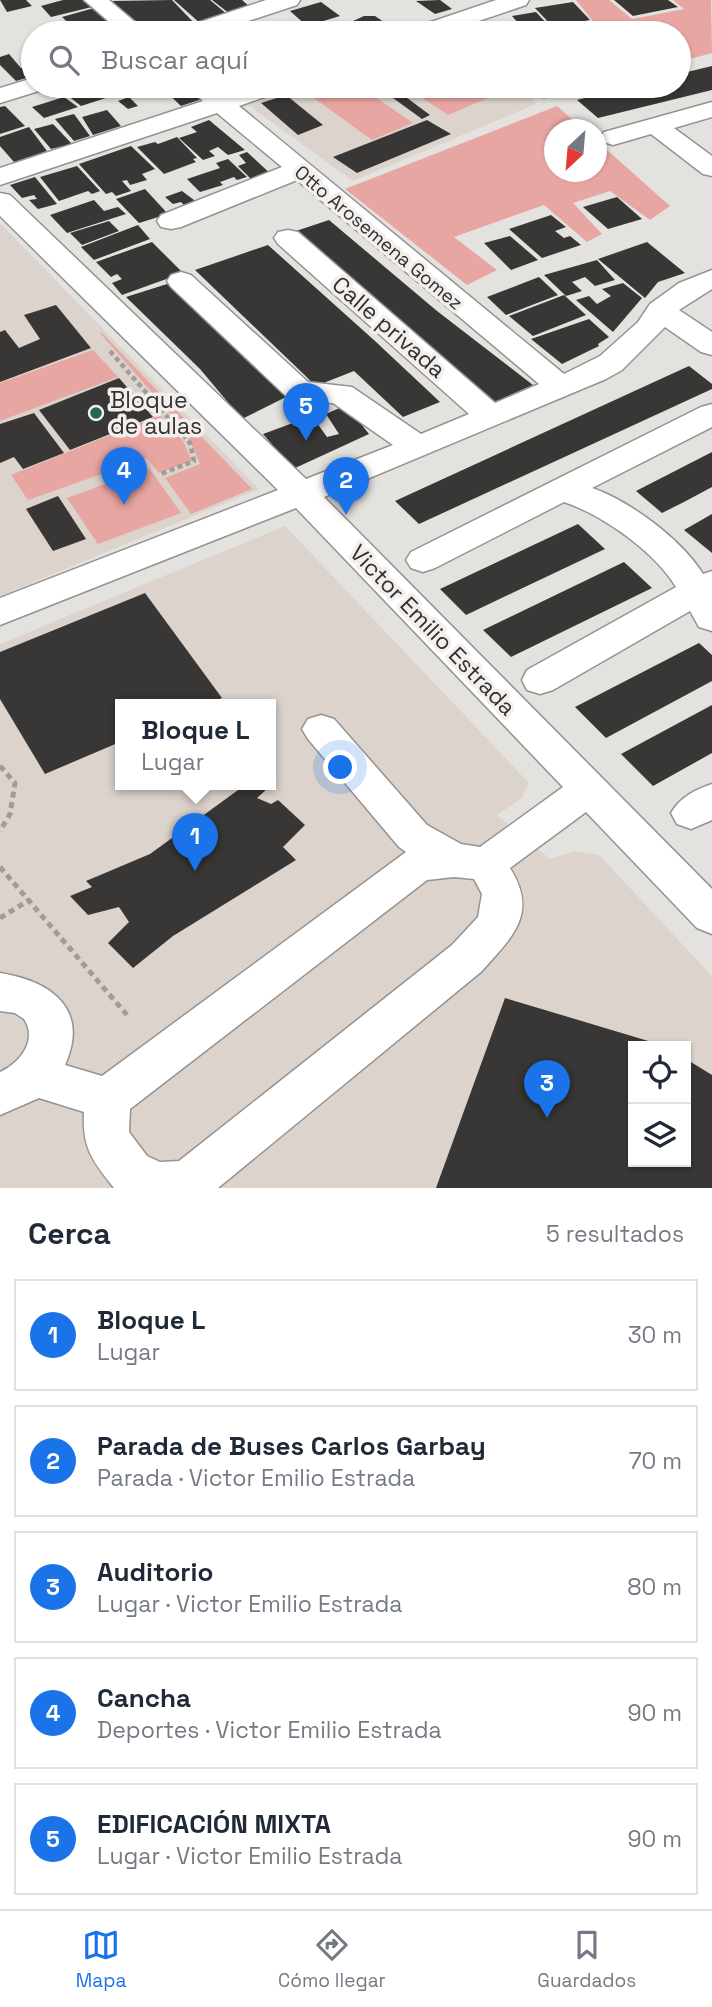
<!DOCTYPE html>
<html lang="es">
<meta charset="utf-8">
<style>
:root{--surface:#fff;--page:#f2f2f3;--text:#1f2937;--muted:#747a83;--line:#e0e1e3;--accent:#1a73e8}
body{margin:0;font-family:"Space Grotesk",sans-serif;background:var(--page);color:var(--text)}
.controls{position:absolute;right:21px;bottom:21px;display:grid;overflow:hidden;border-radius:0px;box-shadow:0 2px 5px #0004}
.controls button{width:63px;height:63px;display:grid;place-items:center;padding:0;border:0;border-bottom:2px solid var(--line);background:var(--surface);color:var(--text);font:35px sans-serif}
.compass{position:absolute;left:544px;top:119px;width:63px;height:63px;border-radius:50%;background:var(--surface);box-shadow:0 2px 5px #0004;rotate:206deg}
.you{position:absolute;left:341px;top:768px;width:24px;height:24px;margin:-18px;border:5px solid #fff;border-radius:50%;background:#1a73e8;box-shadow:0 0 0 10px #1a73e833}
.badge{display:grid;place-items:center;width:46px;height:46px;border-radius:50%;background:var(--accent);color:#fff;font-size:23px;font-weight:700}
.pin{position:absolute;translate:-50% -58px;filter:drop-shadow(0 2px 4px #0008)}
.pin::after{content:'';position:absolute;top:37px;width:24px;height:21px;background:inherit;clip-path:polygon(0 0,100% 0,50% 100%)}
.popup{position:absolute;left:115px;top:699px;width:161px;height:91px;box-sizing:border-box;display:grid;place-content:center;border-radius:0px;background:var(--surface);filter:drop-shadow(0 2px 5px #0005);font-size:23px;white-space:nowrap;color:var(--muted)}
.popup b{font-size:26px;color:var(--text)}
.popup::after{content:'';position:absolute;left:50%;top:100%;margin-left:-14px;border:14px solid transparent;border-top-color:var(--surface)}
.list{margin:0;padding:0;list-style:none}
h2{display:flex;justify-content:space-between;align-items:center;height:91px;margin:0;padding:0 28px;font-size:30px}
h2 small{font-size:23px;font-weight:400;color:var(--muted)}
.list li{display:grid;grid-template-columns:46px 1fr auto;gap:21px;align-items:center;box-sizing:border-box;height:112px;margin:0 14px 14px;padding:0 14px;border:2px solid var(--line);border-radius:0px}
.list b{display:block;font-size:26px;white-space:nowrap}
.list p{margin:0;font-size:23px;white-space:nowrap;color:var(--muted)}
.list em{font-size:23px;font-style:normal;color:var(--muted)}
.icon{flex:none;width:38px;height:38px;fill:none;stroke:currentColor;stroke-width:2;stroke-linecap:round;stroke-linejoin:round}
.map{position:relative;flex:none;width:712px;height:1188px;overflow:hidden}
.search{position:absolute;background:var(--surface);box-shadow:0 2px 5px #0004;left:21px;right:21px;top:21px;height:77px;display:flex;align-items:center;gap:18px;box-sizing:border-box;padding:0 24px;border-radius:38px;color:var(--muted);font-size:26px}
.sheet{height:721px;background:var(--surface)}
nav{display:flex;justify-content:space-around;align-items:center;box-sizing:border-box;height:98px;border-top:2px solid var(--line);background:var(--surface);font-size:19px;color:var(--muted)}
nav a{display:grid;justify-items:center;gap:4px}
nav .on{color:var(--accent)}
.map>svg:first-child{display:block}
.built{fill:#dbd3cc;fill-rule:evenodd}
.green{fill:#e8a6a2}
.building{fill:#393735}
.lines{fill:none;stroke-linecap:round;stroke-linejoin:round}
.minor-casing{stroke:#959290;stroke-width:3}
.path-far1{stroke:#9e9d9a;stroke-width:4.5;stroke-dasharray:5 3.5;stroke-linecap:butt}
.path{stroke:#9e9d9a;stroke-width:5;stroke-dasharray:6 4.5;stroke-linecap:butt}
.minor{fill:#fff;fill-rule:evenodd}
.poi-dot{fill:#256553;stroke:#f2efed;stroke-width:2.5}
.labels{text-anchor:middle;stroke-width:7;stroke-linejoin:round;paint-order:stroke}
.far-street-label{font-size:19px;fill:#323130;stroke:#f2efed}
.street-label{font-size:23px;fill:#323130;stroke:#f2efed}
.poi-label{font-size:23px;fill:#323130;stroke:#f2efed;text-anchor:start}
</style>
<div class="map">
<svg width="712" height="1188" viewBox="0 0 712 1188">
<rect width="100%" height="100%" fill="#e4e2df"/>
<g class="built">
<polygon points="304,86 523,86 536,104 353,181 248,105"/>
<polygon points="0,223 259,489 0,596"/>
<path d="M285,526L529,783L522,798L497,815L550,859L576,851L599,855L712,976V1188H0V644ZM120,705H270V785H120ZM633,1046H686V1162H633Z"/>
</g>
<g class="green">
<polygon points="576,0 609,0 632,19 684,9 673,0 711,0 712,53 679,62 679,33 563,33 596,25"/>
<polygon points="344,86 359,86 413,123 372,140 314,98"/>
<polygon points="404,86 475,86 490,97 448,115"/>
<polygon points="557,106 583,129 554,130 554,172 596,172 597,141 670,206 650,220 610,191 573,203 602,234 587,242 544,205 454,237 497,270 467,285 345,189"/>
<polygon points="100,333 102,333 252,489 191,514 165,478 200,464 186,432"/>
<polygon points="93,350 118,377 0,421 0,383"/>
<polygon points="160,415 183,441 192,461 159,473 147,458 28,500 11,475"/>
<polygon points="149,468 181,513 98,544 67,498"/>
</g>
<g class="building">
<polygon points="0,0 26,0 32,6 7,12"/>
<polygon points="63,0 85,0 92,7 51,17 41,6"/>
<polygon points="172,0 197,26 172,33 147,33 150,32 140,28 112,1"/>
<polygon points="174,0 210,0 228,15 201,24"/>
<polygon points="212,0 242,0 250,7 230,14"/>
<polygon points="440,0 452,9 435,14 416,1"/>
<polygon points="614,0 668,0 678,7 633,16"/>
<polygon points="321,2 340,16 307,26 290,11"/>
<polygon points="573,2 590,20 553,27 535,8"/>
<polygon points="94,8 113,25 79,33 62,17"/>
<polygon points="536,12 552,29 527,33 512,16"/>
<polygon points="364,16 375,16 394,29 381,33 357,33 351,30 360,26 351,22"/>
<polygon points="285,22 299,33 283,33 275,26"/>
<polygon points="114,26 122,33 92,33 92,32"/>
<polygon points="9,54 21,68 33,64 33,76 16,81 0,65 0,57"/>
<polygon points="712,66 712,90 598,118 577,100 630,86 679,86 679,74"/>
<polygon points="62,86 105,86 115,95 81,106 57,87"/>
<polygon points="160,86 192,86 205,98 181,106"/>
<polygon points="391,86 430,115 422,119 382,90"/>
<polygon points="286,95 323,125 298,135 261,103"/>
<polygon points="64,97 78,107 44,118 32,107"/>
<polygon points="129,97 138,106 128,109 118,101"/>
<polygon points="5,106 25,126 0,134 0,107"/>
<polygon points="107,110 121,126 93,135 82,117"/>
<polygon points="74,114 90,136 74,141 55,119"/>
<polygon points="209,120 245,150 228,155 218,147 209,151 215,156 203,160 179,138 197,132 191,127"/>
<polygon points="427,120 451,134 357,173 333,157"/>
<polygon points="53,124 72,144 51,149 34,129"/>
<polygon points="29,127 47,151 14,162 0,146 0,137"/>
<polygon points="177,137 197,158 193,159 196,162 164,174 137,147 155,142 158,144"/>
<polygon points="131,146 155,169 142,174 147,180 130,185 127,180 122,181 131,191 116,196 112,192 106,194 79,164"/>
<polygon points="247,152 273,176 254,182 238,166 246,163 239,155"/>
<polygon points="228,159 247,177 237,180 234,177 220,182 223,185 200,192 187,179 220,168 216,163"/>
<polygon points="77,166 100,191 92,194 88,191 59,201 40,177"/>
<polygon points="35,177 57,204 38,209 29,200 37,199 34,195 22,198 10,185"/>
<polygon points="145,189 168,214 139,223 116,199"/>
<polygon points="182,191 198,203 186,207 181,202 173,204 165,197"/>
<polygon points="617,197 642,219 608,229 583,207"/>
<polygon points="94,200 104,211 118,207 126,214 67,233 50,215"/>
<polygon points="551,215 566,227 555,231 564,238 570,236 581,245 542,258 509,229"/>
<polygon points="329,220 437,311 533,385 488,405 293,232"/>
<polygon points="109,221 119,231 82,245 70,233"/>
<polygon points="138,225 150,239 94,260 81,247"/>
<polygon points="510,236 538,260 511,270 484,243"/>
<polygon points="152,242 183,273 122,295 112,283 122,279 117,274 111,277 96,262"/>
<polygon points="647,242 685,273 658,282 645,298 598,259"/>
<polygon points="268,245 375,341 440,402 403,417 354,371 316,386 195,270"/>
<polygon points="597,260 615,280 595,286 585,277 572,282 582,291 566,296 544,275"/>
<polygon points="539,277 558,295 506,315 487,297"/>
<polygon points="623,283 642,298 613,332 576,300 589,296 597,304 611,296 602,289"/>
<polygon points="167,284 272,382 286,397 242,419 200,369 126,297"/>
<polygon points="564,295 586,315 533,336 509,316"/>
<polygon points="56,305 91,348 0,382 0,332 5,330 19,348 40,339 24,315"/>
<polygon points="589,319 609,337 598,344 599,346 562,364 531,339"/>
<polygon points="689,366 712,384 712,389 419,524 395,501"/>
<polygon points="119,378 153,417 70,450 39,410"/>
<polygon points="346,405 369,434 293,469 263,434 312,416 327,437 339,434 326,414"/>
<polygon points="34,413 64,453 23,469 14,457 0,463 0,424"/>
<polygon points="712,452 712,487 684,502 662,513 636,491"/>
<polygon points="58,496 86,539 53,551 26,509"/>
<polygon points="712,514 712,553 684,530"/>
<polygon points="578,524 605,549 466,615 440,589"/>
<polygon points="624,562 652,588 511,657 483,630"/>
<polygon points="145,593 222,698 205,705 120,705 120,742 45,774 0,699 0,652"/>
<polygon points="699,643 712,655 712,681 632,724 606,738 575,707"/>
<polygon points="712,705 712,753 653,786 621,754"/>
<polygon points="245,785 262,785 267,789 257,798 271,804 278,800 305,825 283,847 296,860 173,936 133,968 108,943 129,922 119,907 88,915 70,896 92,887 86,881 150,854"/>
<polygon points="505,998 665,1046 633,1046 633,1162 686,1162 686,1059 712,1075 712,1188 436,1188"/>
</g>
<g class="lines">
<defs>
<g id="minor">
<polygon points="84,0 109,0 148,33 122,33"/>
<polygon points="266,0 300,0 297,5 212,33 178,33 182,28"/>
<polygon points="496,0 529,0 526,5 443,33 409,33 413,28"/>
<polygon points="33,78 33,86 45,86 42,90 0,103 0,88"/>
<path d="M188,86H215L225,94L249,86H285L282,91L239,106L564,374L600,356L638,322L650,304L679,283L712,270V289L679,310L712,332V355L701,352L665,327L622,370L606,379L324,497L712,889V934L697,928L586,812L510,868C539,914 512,937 482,971L218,1188H114C92,1160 82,1148 84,1112L39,1098L0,1115V1072C20,1063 38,1040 24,1019L15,1013L0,1011V973C51,981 90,1009 65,1065L102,1076L406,852L399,847L308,739L302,729L308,719L321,715L334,719L427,825L461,844L480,847L563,787L296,508L0,625V598L278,490L0,216V193L10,195L306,479L393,445L333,403L307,402L286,396L171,287L167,281L171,275L181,272L191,275L308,382L352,387L421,434L469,414L278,244L274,238L278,232L288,230L298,232L495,403L539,384L297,180L181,227L171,229L161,227L157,221L161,215L282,167L217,113L0,185V168L203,101ZM454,877L474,879L482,894L478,917L452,945L179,1161L160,1162L147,1156L129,1132L130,1109L427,880Z"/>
<polygon points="529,86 553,86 556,90 553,95 544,97 535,95"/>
<polygon points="712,102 712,117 674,128 712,156 712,176 703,174 651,134 613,145 604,142 600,137 604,132"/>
<path d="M712,404V427L592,488C630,501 681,539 703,574L712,571V631L699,627L690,611L553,690L540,694L527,690L522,680L527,670L676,587C655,552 603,515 564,502L435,568L423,572L411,568L406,560L411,552L701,407Z"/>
<path d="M712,784V820L691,829L677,824L671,813C680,797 695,790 712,784Z"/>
</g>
</defs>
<use href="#minor" class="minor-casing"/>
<polyline class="path-far1" points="110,351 190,443 194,461 161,474"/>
<g class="path">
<polyline points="0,766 15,783 10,814 0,831"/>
<polyline points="0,867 127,1015"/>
<polyline points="0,918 29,900"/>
</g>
<use href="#minor" class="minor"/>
</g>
<circle class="poi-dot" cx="96" cy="413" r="7"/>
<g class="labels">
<g class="far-street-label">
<text transform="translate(379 237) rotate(40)" y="7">Otto Arosemena Gomez</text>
</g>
<g class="street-label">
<text transform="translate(389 327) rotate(41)" y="8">Calle privada</text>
<text transform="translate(433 630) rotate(46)" y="8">Victor Emilio Estrada</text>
</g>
<g class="poi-label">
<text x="110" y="408">Bloque<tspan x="110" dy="26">de aulas</tspan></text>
</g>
</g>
</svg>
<div class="controls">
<button><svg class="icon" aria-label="locate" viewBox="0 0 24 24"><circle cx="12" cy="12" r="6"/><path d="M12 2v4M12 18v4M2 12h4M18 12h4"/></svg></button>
<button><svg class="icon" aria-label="layers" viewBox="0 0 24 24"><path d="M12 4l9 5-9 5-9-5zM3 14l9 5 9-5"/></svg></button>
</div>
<svg class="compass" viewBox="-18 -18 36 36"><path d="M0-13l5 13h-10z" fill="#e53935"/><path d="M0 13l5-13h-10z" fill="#747a83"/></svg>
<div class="you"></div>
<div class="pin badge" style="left:195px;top:871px">1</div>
<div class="popup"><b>Bloque L</b>Lugar</div>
<div class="pin badge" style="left:346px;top:515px">2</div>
<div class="pin badge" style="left:547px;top:1118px">3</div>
<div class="pin badge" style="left:124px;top:505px">4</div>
<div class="pin badge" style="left:306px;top:441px">5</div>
<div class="search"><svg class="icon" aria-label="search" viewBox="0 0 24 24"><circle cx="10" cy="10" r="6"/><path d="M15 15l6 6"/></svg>Buscar aquí</div>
</div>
<section class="sheet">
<h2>Cerca<small>5 resultados</small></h2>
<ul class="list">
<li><span class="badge">1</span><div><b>Bloque L</b><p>Lugar</p></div><em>30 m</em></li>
<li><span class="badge">2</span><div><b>Parada de Buses Carlos Garbay</b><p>Parada · Victor Emilio Estrada</p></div><em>70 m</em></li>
<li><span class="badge">3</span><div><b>Auditorio</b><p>Lugar · Victor Emilio Estrada</p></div><em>80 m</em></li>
<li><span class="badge">4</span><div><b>Cancha</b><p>Deportes · Victor Emilio Estrada</p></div><em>90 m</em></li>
<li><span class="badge">5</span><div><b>EDIFICACIÓN MIXTA</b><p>Lugar · Victor Emilio Estrada</p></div><em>90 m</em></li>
</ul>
</section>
<nav>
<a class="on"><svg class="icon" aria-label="map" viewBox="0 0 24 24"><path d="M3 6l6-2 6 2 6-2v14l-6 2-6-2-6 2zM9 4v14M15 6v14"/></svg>Mapa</a>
<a><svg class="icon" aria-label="directions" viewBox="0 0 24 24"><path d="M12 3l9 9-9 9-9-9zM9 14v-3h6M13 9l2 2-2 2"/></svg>Cómo llegar</a>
<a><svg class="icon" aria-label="saved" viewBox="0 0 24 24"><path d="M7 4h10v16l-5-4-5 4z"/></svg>Guardados</a>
</nav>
